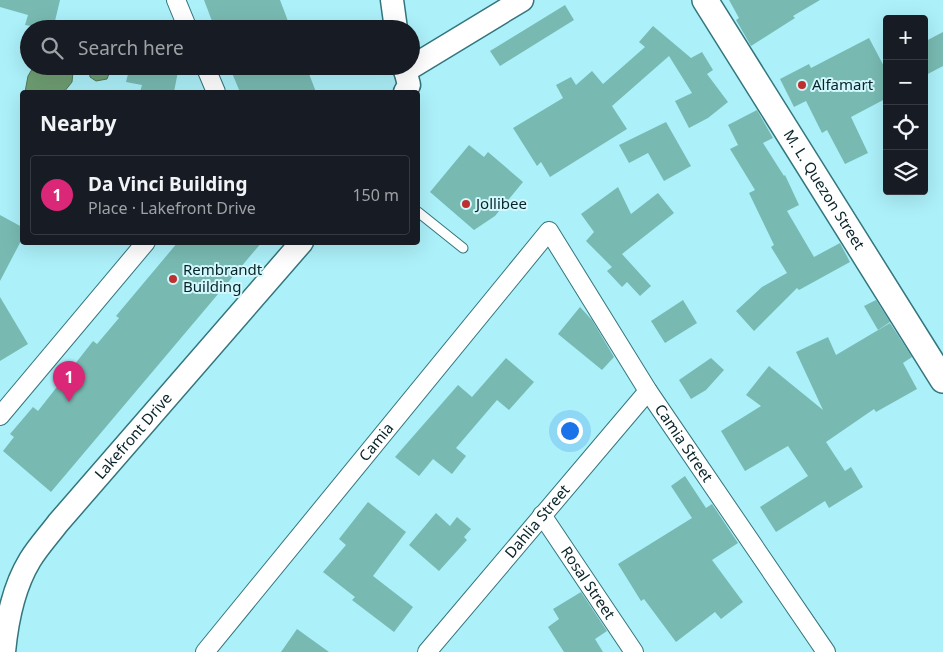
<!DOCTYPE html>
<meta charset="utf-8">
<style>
:root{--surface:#171b24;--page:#242831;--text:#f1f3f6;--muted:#9ea1a6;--line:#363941;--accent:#db2777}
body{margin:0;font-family:"Noto Sans",sans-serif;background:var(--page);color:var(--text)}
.controls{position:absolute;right:15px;top:15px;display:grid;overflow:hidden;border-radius:5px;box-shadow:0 5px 20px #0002}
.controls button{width:45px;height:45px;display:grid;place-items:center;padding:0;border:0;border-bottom:1px solid var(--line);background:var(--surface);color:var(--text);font:25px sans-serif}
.you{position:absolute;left:569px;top:430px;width:18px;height:18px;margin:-12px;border:4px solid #fff;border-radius:50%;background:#1a73e8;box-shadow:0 0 0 8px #1a73e833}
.badge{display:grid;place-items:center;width:32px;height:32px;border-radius:50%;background:var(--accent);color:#fff;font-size:16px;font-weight:700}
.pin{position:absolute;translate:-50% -41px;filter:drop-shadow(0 1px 2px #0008)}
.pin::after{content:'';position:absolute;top:26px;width:18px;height:15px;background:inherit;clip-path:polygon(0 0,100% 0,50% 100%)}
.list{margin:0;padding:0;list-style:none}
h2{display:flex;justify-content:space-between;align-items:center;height:65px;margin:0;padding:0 20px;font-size:21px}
h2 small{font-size:16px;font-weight:400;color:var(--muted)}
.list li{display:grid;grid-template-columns:32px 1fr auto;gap:15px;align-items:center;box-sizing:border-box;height:80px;margin:0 10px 10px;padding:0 10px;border:1px solid var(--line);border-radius:5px}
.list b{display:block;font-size:19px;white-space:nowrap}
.list p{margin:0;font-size:16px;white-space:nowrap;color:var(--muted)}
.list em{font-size:16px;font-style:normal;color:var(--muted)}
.icon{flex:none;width:28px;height:28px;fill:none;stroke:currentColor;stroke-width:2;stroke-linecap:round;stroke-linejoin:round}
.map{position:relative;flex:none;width:943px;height:652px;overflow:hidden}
.search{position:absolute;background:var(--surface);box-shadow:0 5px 20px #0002;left:20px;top:20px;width:400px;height:55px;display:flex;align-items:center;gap:12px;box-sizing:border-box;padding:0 18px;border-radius:28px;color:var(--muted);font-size:19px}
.panel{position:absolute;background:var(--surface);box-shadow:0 5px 20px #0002;left:20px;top:90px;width:400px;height:155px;border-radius:5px}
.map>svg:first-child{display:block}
.water{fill:#6f9e72;stroke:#50795c}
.building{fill:#78bab2}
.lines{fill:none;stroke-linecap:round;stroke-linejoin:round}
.service-casing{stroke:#34767e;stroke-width:11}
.minor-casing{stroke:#34767e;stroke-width:20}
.tertiary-casing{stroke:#34767e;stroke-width:25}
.secondary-casing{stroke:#34767e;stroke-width:28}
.service{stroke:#fff;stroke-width:9}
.minor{stroke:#fff;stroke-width:18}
.tertiary{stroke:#fff;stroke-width:22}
.secondary{stroke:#fff;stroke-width:25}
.poi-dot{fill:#be2f2d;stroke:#d1f8fd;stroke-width:2}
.labels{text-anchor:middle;stroke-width:4;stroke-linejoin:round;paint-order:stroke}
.poi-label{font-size:15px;fill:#082428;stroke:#d1f8fd;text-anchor:start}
.street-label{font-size:15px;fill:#082428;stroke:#d1f8fd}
</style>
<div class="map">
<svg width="943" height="652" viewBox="0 0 943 652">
<rect width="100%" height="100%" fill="#acf0f9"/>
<g class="water">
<polygon points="34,66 70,66 73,72 72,82 64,92 25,92 28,76"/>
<polygon points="89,66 112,66 107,79 96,81 90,77"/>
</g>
<g class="building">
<polygon points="0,0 60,0 55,21 50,20 48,29 25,25 28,15 0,7"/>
<polygon points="204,0 280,0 291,29 215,29"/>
<polygon points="729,0 820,0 793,16 795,18 751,46 736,20 739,18"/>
<polygon points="565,5 574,20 500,66 490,51"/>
<polygon points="653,26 691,58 702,52 713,70 707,74 728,102 708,118 689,128 675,101 692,93 669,56 612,106 627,129 550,177 541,162 537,166 513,128 563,98 556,85 571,77 576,85 592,71 603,84 645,47 639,42"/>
<polygon points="943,32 943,66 924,76 924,42"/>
<polygon points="869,38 887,72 887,98 851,117 868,153 845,164 827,130 822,133 806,101 794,107 780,79 809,64 811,68"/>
<polygon points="130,66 179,66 174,92 140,92 142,85 126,82"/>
<polygon points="229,66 306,66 316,92 240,92"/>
<polygon points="757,110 773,138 763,143 784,176 785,175 799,205 787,211 814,257 840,243 850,262 799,290 797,288 754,331 736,311 762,287 787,273 771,247 774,245 749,193 755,190 730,149 738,145 728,125"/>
<polygon points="666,122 691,166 664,181 648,153 629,163 619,145"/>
<polygon points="469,145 484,157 488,152 523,182 495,216 474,230 430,192"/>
<polygon points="618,187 631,214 658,193 674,213 622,254 651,286 640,296 627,282 622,287 607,271 612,267 586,241 594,232 581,214"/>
<polygon points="0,215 22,227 22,239 0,281"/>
<polygon points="178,242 262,242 51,492 3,451 14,437 10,434 33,407 38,411 93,341 97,344 119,318 116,316"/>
<polygon points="0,297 28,344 0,361"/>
<polygon points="683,300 697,323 665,343 651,321"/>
<polygon points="876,300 890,322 878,330 864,306"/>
<polygon points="580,307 592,320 614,357 602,370 558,334"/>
<polygon points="890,323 912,357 903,363 917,389 876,412 874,409 826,442 845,471 851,467 863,487 829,508 825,501 776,532 760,507 808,476 788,446 745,471 721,431 761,406 746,395 769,366 823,410 796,352 828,337 836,355"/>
<polygon points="506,358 534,382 509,410 497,400 456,448 466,456 452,474 433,459 419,476 395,457 458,385 472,397"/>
<polygon points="711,358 724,370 706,390 691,399 679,380"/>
<polygon points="685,476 706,508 712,504 738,543 712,560 743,602 721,619 715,612 676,642 644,599 641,601 618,564 692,518 671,486"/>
<polygon points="368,502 406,532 373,576 413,607 394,632 352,600 355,597 323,572 346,545 339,539"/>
<polygon points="436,513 450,526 457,517 471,529 464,537 467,540 439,571 409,545"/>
<polygon points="581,592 607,631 595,639 603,652 564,652 548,627 559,619 553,609"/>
<polygon points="297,629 329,652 281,652"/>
</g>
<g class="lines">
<defs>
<polyline id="service" points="418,212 463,248"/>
<g id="minor">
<polyline points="176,0 188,29"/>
<polyline points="205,66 216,92"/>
<polyline points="0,416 146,242"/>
<path id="s1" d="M542,515L634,652"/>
<path id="s2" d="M205,652L549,231L648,391L826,652"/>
<path id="s3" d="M427,652L648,391"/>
</g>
<g id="tertiary">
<polyline points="392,0 396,29"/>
<polyline points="404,66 409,85 405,92"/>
<polyline points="405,71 522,0"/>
<path id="s4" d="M4,652C7,620 13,588 30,560C38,547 49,535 58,523L302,242"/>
</g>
<g id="secondary">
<path id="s5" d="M705,0L943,380"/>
</g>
</defs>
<use href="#service" class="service-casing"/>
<use href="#minor" class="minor-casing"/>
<use href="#tertiary" class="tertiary-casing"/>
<use href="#secondary" class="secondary-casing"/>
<use href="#service" class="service"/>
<use href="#minor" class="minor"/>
<use href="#tertiary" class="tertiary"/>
<use href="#secondary" class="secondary"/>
</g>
<g class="poi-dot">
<circle cx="802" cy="85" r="5"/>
<circle cx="466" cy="204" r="5"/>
<circle cx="173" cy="279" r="5"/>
</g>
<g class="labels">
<g class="poi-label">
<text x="812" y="90">Alfamart</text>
<text x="476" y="209">Jollibee</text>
<text x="183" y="275">Rembrandt<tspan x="183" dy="17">Building</tspan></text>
</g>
<g class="street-label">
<text dy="5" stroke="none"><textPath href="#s5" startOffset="224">M. L. Quezon Street</textPath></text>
<text dy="5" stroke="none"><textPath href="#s4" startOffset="258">Lakefront Drive</textPath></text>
<text dy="5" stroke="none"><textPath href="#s2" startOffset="271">Camia</textPath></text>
<text dy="5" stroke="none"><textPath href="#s2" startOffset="795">Camia Street</textPath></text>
<text dy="5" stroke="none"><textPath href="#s3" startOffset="171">Dahlia Street</textPath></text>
<text dy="5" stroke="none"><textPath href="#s1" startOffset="82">Rosal Street</textPath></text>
</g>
</g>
</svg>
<div class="controls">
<button>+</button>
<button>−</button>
<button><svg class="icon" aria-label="locate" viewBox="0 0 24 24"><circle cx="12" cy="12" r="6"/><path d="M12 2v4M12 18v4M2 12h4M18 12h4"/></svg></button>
<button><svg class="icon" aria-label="layers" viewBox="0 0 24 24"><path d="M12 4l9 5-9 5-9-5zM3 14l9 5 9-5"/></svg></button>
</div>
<div class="you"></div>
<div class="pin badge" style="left:69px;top:402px">1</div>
<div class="search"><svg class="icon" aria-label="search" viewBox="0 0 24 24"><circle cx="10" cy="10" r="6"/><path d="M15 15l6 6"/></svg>Search here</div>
<section class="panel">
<h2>Nearby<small></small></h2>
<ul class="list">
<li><span class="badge">1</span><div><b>Da Vinci Building</b><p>Place · Lakefront Drive</p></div><em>150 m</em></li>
</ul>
</section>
</div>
